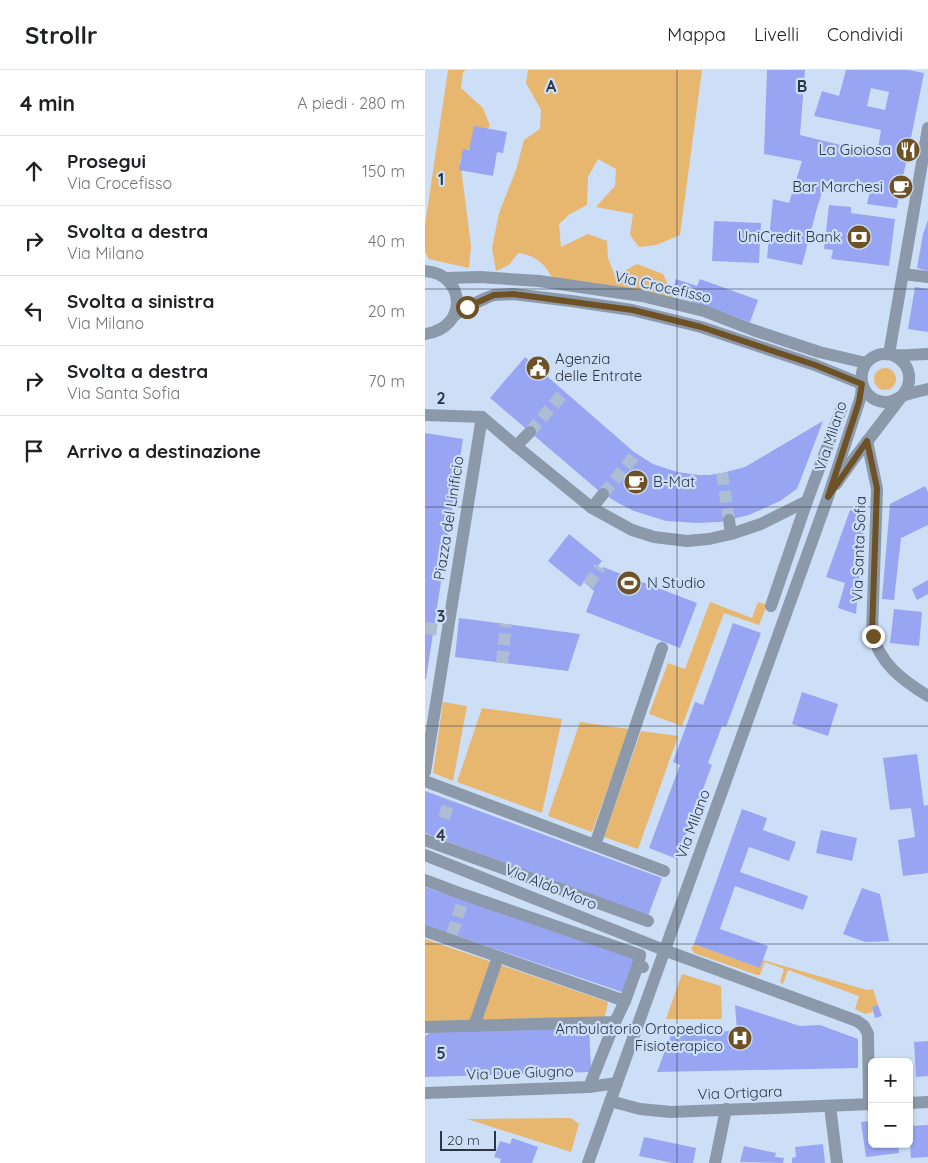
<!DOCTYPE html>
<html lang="it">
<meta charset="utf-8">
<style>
:root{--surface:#fff;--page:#f2f2f2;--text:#202124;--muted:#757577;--line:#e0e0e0}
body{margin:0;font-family:Quicksand,sans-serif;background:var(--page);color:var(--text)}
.controls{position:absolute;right:15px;bottom:15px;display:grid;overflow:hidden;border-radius:8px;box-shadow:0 1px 4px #0004}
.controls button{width:45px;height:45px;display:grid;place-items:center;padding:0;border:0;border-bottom:1px solid var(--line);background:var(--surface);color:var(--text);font:25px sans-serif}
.scale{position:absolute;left:15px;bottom:12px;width:56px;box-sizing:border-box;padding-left:5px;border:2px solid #2b3747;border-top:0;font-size:14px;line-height:18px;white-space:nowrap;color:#2b3747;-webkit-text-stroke:4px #cddff7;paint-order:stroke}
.stop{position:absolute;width:15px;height:15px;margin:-11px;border:4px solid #6e5124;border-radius:50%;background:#fff}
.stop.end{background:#6e5124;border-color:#fff;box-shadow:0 1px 5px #0008}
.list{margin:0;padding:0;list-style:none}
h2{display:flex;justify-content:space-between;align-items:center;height:65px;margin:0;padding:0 20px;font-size:21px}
h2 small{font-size:16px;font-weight:400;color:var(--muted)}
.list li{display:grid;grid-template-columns:32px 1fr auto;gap:15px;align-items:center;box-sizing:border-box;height:70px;padding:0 20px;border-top:1px solid var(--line)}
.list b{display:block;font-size:19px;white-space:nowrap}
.list p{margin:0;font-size:16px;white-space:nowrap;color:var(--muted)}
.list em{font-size:16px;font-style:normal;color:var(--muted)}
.icon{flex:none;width:28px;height:28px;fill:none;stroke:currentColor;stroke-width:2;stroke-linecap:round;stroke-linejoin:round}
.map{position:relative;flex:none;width:503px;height:1093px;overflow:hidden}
header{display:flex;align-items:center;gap:30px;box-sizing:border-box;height:70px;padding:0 25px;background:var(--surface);border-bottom:1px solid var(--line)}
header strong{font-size:24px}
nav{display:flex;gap:28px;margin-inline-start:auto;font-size:18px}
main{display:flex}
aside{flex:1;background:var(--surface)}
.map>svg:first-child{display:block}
.green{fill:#e7b66f}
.building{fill:#98a5f2;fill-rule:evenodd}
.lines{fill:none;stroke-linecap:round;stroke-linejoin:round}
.minor-tunnel{stroke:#adbdd4;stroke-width:12;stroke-dasharray:12 6;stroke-linecap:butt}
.minor{stroke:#8c99aa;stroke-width:12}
.route{stroke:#6e5124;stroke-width:6}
.grid{fill:none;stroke:#2b3747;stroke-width:1;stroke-opacity:0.55}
.labels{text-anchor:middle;stroke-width:4.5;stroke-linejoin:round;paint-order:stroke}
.poi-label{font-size:15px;fill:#2b3747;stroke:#cddff7;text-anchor:end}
.street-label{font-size:15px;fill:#2b3747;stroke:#cddff7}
.grid-label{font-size:16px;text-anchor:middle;font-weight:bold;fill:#2b3747;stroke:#cddff7;stroke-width:4.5;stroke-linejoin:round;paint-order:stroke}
</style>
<header>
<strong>Strollr</strong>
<nav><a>Mappa</a><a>Livelli</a><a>Condividi</a></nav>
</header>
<main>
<aside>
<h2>4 min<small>A piedi · 280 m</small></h2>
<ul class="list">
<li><svg class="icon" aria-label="ahead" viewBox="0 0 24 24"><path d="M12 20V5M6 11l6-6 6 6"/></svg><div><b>Prosegui</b><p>Via Crocefisso</p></div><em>150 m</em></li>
<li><svg class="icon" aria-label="right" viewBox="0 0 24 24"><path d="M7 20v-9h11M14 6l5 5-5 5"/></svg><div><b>Svolta a destra</b><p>Via Milano</p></div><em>40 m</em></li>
<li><svg class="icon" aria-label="left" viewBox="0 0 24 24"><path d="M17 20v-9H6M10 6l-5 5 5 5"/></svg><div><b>Svolta a sinistra</b><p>Via Milano</p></div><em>20 m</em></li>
<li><svg class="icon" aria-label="right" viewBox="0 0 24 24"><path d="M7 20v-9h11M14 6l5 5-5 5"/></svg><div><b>Svolta a destra</b><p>Via Santa Sofia</p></div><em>70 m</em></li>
<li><svg class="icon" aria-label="arrive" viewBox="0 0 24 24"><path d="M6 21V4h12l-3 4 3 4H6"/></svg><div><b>Arrivo a destinazione</b></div></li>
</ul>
</aside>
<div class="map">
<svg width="503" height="1093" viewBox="0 0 503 1093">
<rect width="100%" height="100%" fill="#cddff7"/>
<g class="green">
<polygon points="23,0 41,0 38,2 36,18 58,38 65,56 47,74 35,90 46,176 44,198 4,189 0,182 0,155"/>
<path d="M103,0H277L255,165L231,175L214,177L205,165L208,144L171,137L190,116L191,99L173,89L163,107L162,135L145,144L134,154L136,177L163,164L182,171L183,188L190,206L212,194L238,204L249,228L129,210C119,194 113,186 93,183L84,195L71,201L67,178L74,143L91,100L99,70L115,59L116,40L101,13Z"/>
<circle cx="460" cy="309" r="11"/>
<polygon points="285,532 327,548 333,532 342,535 334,555 299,543 257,656 224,644 243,593 260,599"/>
<polygon points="18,632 42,636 28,711 8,703"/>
<polygon points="57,638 137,649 117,743 32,712"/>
<polygon points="155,652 204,659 167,762 123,746"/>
<polygon points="216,661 253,666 213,779 179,767"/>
<polygon points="0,869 183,932 179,950 0,952"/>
<polygon points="269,874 335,898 338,890 442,920 448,919 453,935 447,937 448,942 440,944 430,939 434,926 363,900 358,914 355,912 359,899 340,892 335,905 332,905 269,883 266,879"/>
<polygon points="257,904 296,916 297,949 241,949"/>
<polygon points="146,1048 154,1054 146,1082 42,1049"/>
</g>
<g class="building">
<path d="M342,0H380L375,65L452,84L456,60L389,46L397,21L414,26L421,0H483L499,3L472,137L471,138L442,134L445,121L401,111L392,138L377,195L342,188L348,129L364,133L377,91L339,84ZM446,18L464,22L460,40L442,36Z"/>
<polygon points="49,56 82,62 78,83 72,82 68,106 34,100 38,79 44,80"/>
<polygon points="404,135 426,137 426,143 470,149 464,196 406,189 408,180 399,179"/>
<polygon points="503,150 503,201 492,198 498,164"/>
<polygon points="289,151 336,153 334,193 287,191"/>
<polygon points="251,209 272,216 275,209 333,230 325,252 246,224"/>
<polygon points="490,217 503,219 503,262 483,259"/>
<polygon points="100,287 209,382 228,394 252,402 273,405 284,405 297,403 320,397 398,351 372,419 355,431 324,445 295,452 272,453 241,451 209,441 193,433 174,421 65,328"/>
<polygon points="0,363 38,369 1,609 0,609"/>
<polygon points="500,416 503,422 503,455 476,468 469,530 457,529 465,434"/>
<polygon points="425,440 440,444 431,544 413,538 420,513 401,507"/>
<polygon points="144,464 177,491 173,496 177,499 178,497 272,533 255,578 161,542 169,521 159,512 155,517 123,491"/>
<polygon points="503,510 503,524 492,530 487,519"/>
<polygon points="469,539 497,542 494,576 465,573"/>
<polygon points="34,548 81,554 155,564 143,601 30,587"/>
<polygon points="308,553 336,563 301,657 297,656 283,693 287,695 252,789 224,778 255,695 248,692 270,632 278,635"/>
<polygon points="377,622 413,634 403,666 367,654"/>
<polygon points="492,684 499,736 503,735 503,803 478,806 473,770 490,767 486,738 465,740 458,688"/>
<polygon points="0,721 237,808 223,846 0,763"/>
<polygon points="317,739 342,748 338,760 371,772 364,791 324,777 315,802 383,826 378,840 310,816 295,859 343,876 335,898 269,874"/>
<polygon points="396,760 432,768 427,791 391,783"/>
<polygon points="0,817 212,888 200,923 0,855"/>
<polygon points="437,818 455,824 464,871 440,872 418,864"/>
<polygon points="310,935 375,956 395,955 433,969 433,998 232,1002 247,962 312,961"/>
<polygon points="453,935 457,946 450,948 447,937"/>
<polygon points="164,955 166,1002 0,1007 0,966 7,961"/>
<polygon points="503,971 503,1006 491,1007 489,972"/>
<polygon points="447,1051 447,1074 473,1074 474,1083 441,1087 436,1052"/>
<polygon points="503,1055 503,1087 486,1088 484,1056"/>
<polygon points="219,1067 271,1078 268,1093 248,1093 214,1086"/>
<polygon points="87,1068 113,1077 107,1093 75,1093 76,1089 69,1087 75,1071 85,1074"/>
<polygon points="398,1074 400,1093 367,1093 367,1088 371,1087 370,1077"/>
<polygon points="319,1076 351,1083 350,1087 359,1088 358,1093 315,1092"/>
</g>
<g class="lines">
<g class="minor-tunnel">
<polyline points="105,362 140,321"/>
<polyline points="297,403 304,450"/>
<polyline points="178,424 211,384"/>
<polyline points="163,515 175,497"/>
<polyline points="0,558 22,561"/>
<polyline points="77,593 81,554"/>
<polyline points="19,748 25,730"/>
<polyline points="27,864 38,830"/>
</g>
<g class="minor">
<path d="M0,201C41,204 44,258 0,264"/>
<polyline points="478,204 503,207"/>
<polyline points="21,208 55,207 114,211 217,226 279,241 328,260 394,282 441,293"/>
<polyline points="30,245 42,237 61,228 69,225 88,224 146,231 207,240 276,257 390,295 437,314"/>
<polyline points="464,284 503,58"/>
<path d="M503,284C492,284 479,286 468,285C462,284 458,283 453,285C428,293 433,330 459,332C466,333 471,329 477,326C485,323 494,321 503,319"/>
<polyline points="0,345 57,347 91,376 167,438 207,460 229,467 262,471 284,469 306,464 336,454 382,431 416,340"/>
<path d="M442,371L452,419L447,562C454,593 477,610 503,626"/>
<polyline points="91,376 105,362"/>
<path d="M411,414L428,390L480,322C489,307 483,292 468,285"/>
<polyline points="167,438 178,424"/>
<polyline points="304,450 306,464"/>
<polyline points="346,536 382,431"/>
<polyline points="237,578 170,775 239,801"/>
<polyline points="0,702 57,347"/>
<polyline points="0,711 170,775"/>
<polyline points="0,770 223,851"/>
<polyline points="0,785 239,880 432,951 439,956 443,964 444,1034"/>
<polyline points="0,810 40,825 215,885 213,895"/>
<polyline points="0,861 200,931 190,952 0,957"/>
<polyline points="200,931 213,895 218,897"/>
<polyline points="49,956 73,887"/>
<polyline points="164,1017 190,952"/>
<polyline points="0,1023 164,1017 192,1013"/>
<polyline points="185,1031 215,1039 246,1042 447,1034"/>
<polyline points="484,1033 503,1032"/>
<polyline points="405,1036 412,1093"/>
<polyline points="163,1093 403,427 436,326 437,314"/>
<polyline points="290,1093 301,1039"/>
</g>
</g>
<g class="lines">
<polyline class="route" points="42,237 69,225 88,224 208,240 276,257 390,295 437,314 434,332 403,427 442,371 452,418 447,562 448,566"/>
</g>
<path class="grid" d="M252,0V1093M0,219H503M0,437H503M0,656H503M0,874H503"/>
<defs>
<symbol id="restaurant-disc" viewBox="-11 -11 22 22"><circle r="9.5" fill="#6e5124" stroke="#cddff7"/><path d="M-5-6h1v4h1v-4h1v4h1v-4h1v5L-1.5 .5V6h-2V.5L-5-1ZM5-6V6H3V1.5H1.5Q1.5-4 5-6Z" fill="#fff"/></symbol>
<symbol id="cafe-disc" viewBox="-11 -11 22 22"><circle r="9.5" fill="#6e5124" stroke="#cddff7"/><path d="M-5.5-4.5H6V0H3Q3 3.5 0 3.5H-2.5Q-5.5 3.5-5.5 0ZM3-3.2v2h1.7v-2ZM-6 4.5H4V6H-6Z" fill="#fff"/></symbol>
<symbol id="bank-disc" viewBox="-11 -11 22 22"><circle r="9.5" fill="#6e5124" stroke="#cddff7"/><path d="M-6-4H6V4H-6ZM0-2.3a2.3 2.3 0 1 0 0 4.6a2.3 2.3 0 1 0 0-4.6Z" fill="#fff"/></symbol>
<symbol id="civic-disc" viewBox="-11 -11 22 22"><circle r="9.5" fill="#6e5124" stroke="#cddff7"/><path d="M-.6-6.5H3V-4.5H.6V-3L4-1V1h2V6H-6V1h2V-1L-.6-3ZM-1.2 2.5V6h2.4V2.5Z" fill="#fff"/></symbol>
<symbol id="stadium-disc" viewBox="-11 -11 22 22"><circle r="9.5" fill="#6e5124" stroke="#cddff7"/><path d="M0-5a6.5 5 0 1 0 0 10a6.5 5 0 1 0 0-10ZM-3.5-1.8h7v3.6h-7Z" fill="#fff"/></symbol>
<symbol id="hospital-disc" viewBox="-11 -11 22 22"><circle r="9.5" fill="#6e5124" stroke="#cddff7"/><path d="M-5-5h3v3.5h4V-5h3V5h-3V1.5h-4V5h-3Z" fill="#fff"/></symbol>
</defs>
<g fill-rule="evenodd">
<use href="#restaurant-disc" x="469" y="66" width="28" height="28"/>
<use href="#cafe-disc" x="462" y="103" width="28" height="28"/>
<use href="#bank-disc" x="420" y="153" width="28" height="28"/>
<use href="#civic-disc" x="99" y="284" width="28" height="28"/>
<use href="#cafe-disc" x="197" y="398" width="28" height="28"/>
<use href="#stadium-disc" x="190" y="499" width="28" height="28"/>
<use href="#hospital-disc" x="301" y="954" width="28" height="28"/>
</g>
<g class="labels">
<g class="poi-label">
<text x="466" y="85">La Gioiosa</text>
<text x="458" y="122">Bar Marchesi</text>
<text x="416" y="172">UniCredit Bank</text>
<text x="130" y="294" text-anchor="start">Agenzia<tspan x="130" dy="17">delle Entrate</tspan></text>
<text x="228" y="417" text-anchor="start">B-Mat</text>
<text x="222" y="518" text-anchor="start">N Studio</text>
<text x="298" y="964">Ambulatorio Ortopedico<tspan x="298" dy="17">Fisioterapico</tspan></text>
</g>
<g class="street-label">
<text transform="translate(238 217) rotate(13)" y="5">Via Crocefisso</text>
<text transform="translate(406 366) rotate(-72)" y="5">Via Milano</text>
<text transform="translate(24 448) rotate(-81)" y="5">Piazza del Linificio</text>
<text transform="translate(434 479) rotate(-88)" y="5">Via Santa Sofia</text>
<text transform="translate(268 754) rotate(-70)" y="5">Via Milano</text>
<text transform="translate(126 817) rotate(22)" y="5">Via Aldo Moro</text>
<text transform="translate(95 1003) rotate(-2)" y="5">Via Due Giugno</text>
<text transform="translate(315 1023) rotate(-2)" y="5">Via Ortigara</text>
</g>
</g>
<g class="grid-label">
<text x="126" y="22">A</text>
<text x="377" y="22">B</text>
<text x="16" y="115">1</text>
<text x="16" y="334">2</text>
<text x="16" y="552">3</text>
<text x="16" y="771">4</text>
<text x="16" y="989">5</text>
</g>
</svg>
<div class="controls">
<button>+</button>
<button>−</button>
</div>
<div class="scale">20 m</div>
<div class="stop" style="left:42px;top:237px"></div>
<div class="stop end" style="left:448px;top:566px"></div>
</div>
</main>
